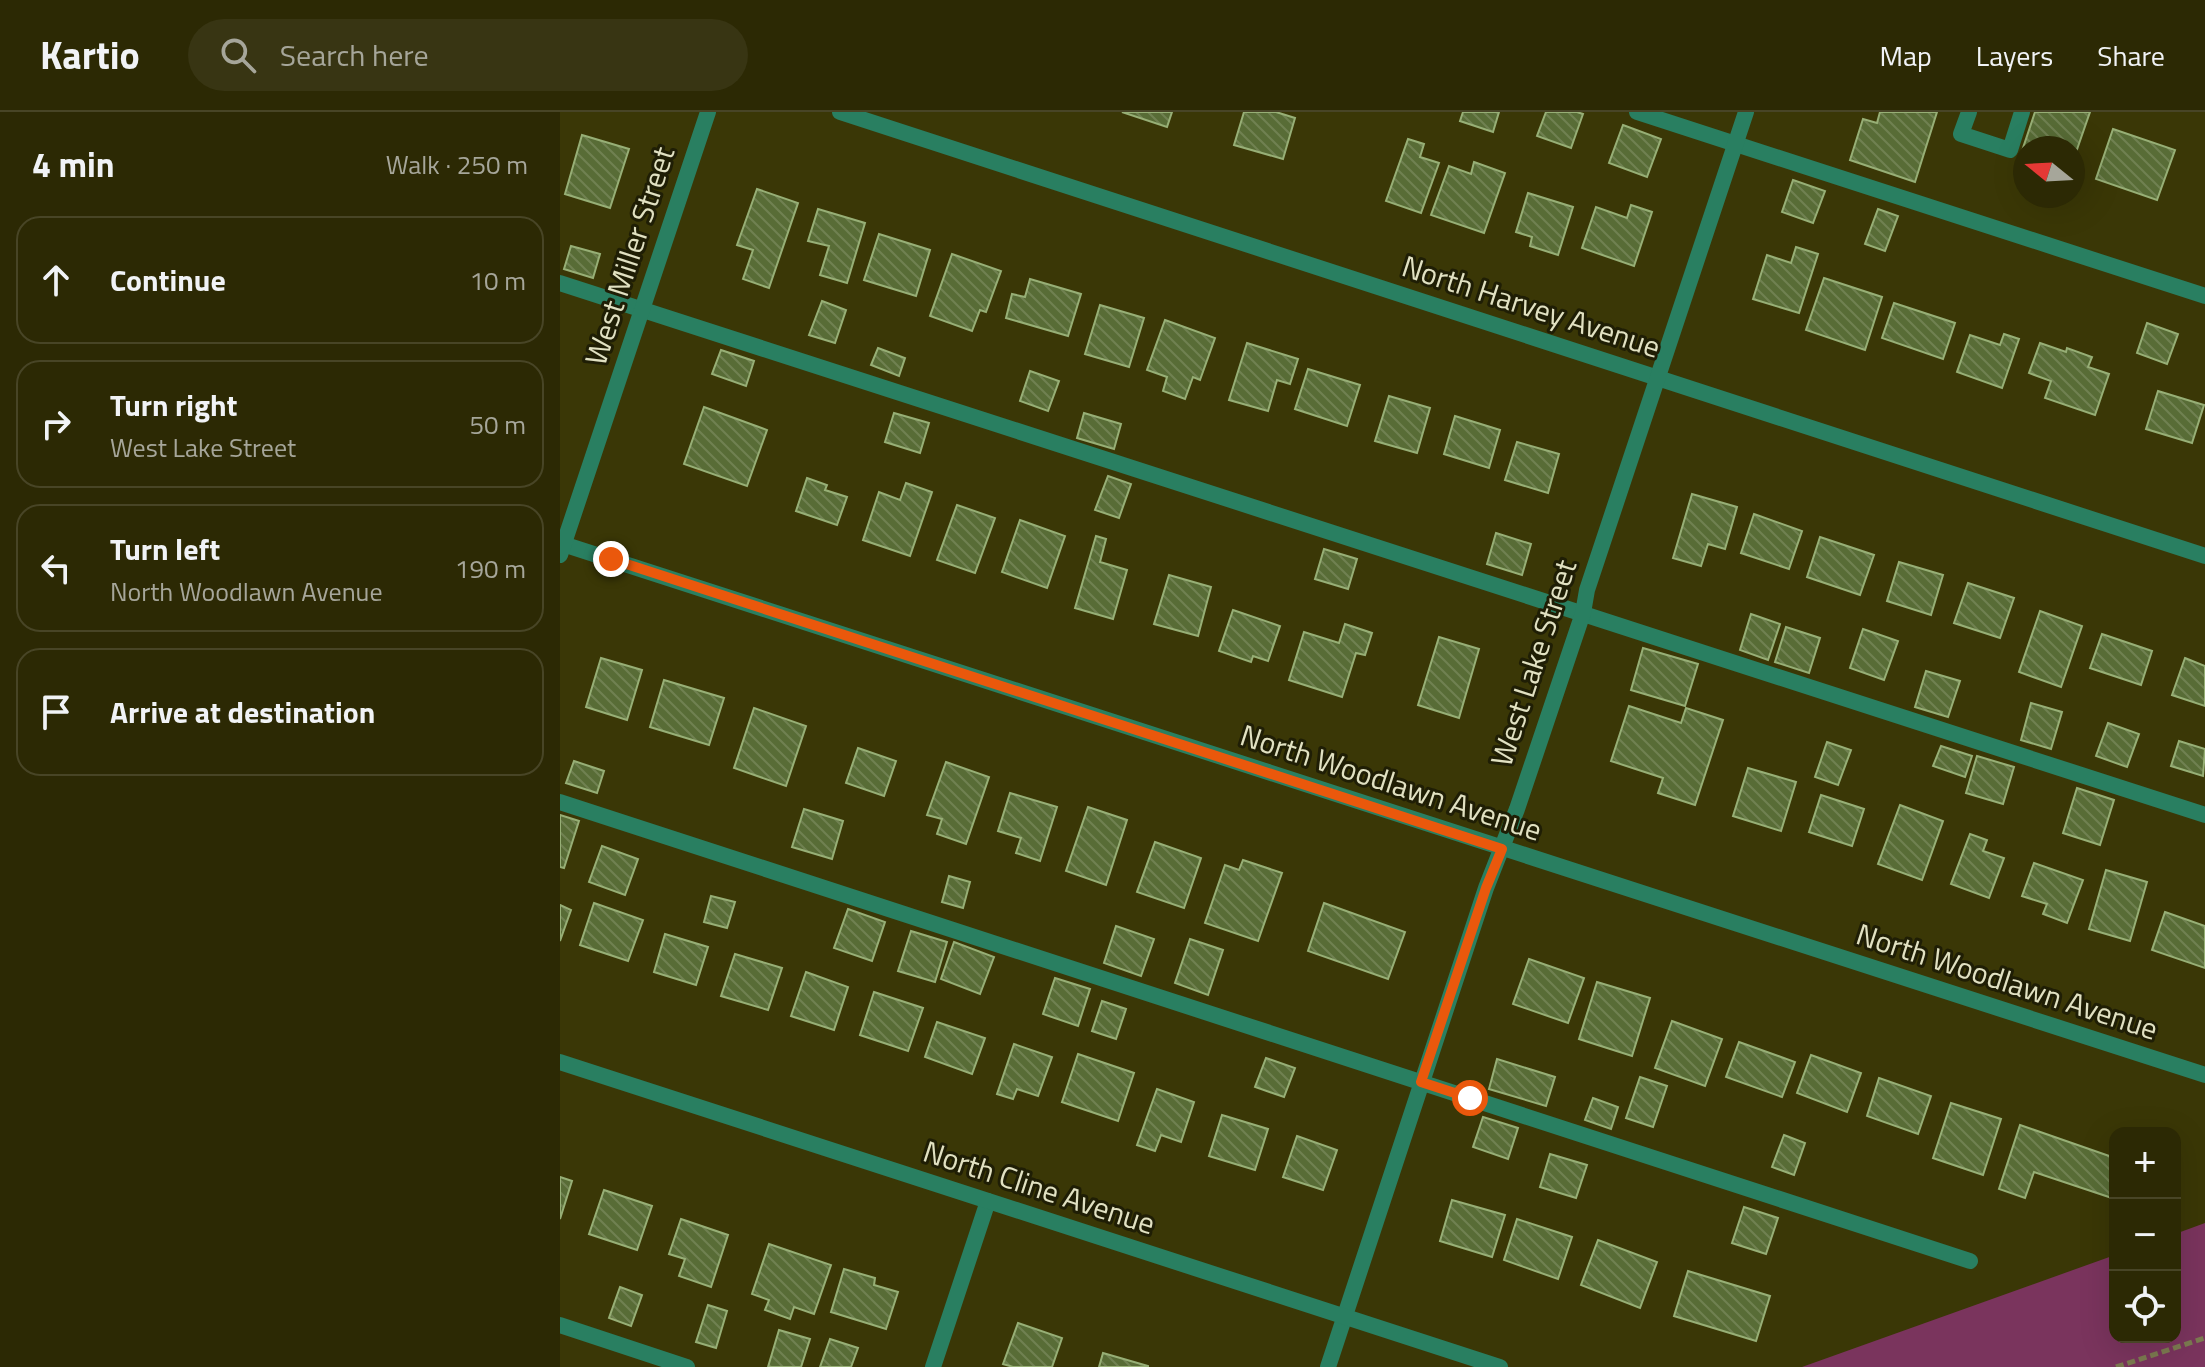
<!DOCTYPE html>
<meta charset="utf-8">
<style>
:root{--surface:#2c2904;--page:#383513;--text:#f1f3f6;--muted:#a6a69a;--line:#484526}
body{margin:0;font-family:"Titillium Web",sans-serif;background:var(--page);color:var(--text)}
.controls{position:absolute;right:24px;bottom:24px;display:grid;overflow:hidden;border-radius:16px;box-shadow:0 8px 32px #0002}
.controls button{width:72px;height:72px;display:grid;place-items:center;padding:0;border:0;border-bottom:2px solid var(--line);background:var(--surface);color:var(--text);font:40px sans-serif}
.compass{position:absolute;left:1453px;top:24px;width:72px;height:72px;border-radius:50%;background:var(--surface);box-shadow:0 8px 32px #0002;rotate:288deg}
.stop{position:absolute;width:24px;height:24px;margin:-18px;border:6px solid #ea580c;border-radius:50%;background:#fff}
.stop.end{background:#ea580c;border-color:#fff;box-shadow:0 2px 8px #0008}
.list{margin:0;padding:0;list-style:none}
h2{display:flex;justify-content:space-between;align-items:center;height:104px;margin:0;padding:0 32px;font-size:34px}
h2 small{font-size:26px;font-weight:400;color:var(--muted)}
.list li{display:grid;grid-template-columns:52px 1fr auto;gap:24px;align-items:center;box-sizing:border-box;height:128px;margin:0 16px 16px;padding:0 16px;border:2px solid var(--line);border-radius:24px}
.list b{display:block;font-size:30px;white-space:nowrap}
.list p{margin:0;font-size:26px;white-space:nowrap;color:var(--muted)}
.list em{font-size:26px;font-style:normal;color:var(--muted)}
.icon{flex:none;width:44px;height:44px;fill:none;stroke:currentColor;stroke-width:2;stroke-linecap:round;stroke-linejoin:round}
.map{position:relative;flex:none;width:1645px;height:1255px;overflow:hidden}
header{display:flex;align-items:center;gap:48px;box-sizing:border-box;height:112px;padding:0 40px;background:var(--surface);border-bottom:2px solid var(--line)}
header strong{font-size:38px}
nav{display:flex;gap:44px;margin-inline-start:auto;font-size:28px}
.search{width:560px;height:72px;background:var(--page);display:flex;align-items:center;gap:20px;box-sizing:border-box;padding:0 28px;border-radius:44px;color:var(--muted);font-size:30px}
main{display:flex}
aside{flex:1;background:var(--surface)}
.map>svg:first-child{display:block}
.grass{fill:#7a345d}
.building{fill:url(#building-back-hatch);stroke:#97af76;stroke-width:2}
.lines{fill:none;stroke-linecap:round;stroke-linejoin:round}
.path{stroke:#7c7a50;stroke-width:5;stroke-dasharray:8 4;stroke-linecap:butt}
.service{stroke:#297f61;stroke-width:16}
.minor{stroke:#297f61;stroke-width:16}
.tertiary{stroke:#297f61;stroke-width:16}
.route{stroke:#ea580c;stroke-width:10}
.labels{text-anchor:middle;stroke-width:6;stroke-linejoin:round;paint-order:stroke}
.street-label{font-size:30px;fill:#e1e1c2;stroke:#1f1e05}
</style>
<header>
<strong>Kartio</strong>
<div class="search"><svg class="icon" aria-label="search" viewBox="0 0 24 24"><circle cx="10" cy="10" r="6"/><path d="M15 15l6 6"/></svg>Search here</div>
<nav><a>Map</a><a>Layers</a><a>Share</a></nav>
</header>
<main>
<aside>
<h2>4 min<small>Walk · 250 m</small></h2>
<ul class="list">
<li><svg class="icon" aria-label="ahead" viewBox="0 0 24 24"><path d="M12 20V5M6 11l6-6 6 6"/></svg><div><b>Continue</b></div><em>10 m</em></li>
<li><svg class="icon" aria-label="right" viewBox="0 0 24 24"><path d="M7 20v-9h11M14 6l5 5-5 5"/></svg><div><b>Turn right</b><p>West Lake Street</p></div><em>50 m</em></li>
<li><svg class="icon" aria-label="left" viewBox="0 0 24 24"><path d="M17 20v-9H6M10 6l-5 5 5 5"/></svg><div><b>Turn left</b><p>North Woodlawn Avenue</p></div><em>190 m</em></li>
<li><svg class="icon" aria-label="arrive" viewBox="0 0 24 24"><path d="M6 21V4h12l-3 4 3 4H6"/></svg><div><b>Arrive at destination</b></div></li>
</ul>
</aside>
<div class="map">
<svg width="1645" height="1255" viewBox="0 0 1645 1255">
<defs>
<pattern id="building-back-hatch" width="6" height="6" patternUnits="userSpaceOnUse" patternTransform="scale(2)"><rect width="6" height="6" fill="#586c36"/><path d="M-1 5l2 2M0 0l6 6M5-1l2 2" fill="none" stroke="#708151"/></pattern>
</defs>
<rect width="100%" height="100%" fill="#3a3706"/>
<polygon class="grass" points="1645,1111 1645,1255 1242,1255 1555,1143 1555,1225 1615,1225 1615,1122"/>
<g class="building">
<polygon points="562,0 612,0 607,15"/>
<polygon points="684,0 716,0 735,6 723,47 674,33"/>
<polygon points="903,0 939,0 933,20 900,9"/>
<polygon points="986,0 1017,0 1023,2 1011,36 977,24"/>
<polygon points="1320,0 1377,0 1355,70 1290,48 1303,7 1317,11"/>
<polygon points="1475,0 1530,0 1513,49 1513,36 1465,36 1465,57 1457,54"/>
<polygon points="1063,13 1101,27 1087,65 1049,51"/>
<polygon points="1553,17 1615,38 1597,88 1536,67"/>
<polygon points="22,23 69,37 50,96 5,82"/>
<polygon points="848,27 864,32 860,45 879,51 861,101 826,89"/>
<polygon points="914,50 945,61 924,121 871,103 889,54 911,62"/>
<polygon points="1233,68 1265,79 1253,111 1222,100"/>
<polygon points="197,77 238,91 209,176 183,167 193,138 177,133"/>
<polygon points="968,81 1013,95 998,143 970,134 972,125 956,120"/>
<polygon points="1071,93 1092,100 1074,154 1022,136 1036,95 1067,106"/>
<polygon points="258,97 305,111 287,171 260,163 269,134 248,129"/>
<polygon points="1318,97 1338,104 1325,139 1305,132"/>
<polygon points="319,122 370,138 356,184 304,168"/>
<polygon points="11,134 40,142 33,166 4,157"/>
<polygon points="1236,135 1258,142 1239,201 1193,187 1207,143 1231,151"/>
<polygon points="392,142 441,159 426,200 420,198 412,219 370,204"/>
<polygon points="1264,166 1322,185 1305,238 1246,218"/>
<polygon points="470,167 521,182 508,224 446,206 452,182 465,185"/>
<polygon points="262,189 286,198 275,231 249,223"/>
<polygon points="1334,191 1395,211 1383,247 1322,226"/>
<polygon points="540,193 584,206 569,255 525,242"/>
<polygon points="605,208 655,226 640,268 633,265 625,287 603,279 607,265 587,258"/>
<polygon points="1587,211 1618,222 1607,252 1577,241"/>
<polygon points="1444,222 1459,227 1442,276 1397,260 1410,223 1440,233"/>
<polygon points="687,231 738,247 730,272 717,268 708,299 669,288"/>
<polygon points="1480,231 1506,240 1507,236 1532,245 1528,255 1549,262 1535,303 1485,286 1491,269 1469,261"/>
<polygon points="318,236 345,246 339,264 311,253"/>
<polygon points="161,238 194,249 186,274 152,262"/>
<polygon points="748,257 800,273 787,314 735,297"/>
<polygon points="470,259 499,269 488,299 460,289"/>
<polygon points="1598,279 1644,293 1632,331 1586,317"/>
<polygon points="829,284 870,296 857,341 815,329"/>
<polygon points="144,295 207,318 187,374 124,352"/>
<polygon points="334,301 369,311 360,341 325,330"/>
<polygon points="524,301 561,312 554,337 517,326"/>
<polygon points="895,304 940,318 929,356 884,342"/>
<polygon points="957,330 999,342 988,381 945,368"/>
<polygon points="548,364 571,372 559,406 535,398"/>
<polygon points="247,366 267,373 265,378 287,385 277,413 236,399"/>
<polygon points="346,371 372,380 350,444 303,428 319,380 340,388"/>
<polygon points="1132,382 1177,395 1165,437 1148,432 1141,454 1113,446"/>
<polygon points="397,393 435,406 415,461 377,448"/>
<polygon points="1194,402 1242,419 1229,457 1181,441"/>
<polygon points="460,408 505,424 487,476 442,460"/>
<polygon points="936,421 971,432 962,463 927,452"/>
<polygon points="536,424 546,427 540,450 567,458 553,507 515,496"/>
<polygon points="1260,425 1314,443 1300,483 1247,465"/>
<polygon points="764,437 797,447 788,477 755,467"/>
<polygon points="1339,450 1383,463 1371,503 1327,489"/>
<polygon points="609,463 651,475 638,524 594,512"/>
<polygon points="1408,471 1454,486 1440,526 1394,511"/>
<polygon points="673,498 720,514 708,549 693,544 691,550 659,539"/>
<polygon points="1480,499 1522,514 1501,575 1459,560"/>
<polygon points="1191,502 1220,512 1208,548 1180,538"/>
<polygon points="785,512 812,521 805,543 796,541 782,585 729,568 744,520 779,531"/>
<polygon points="1226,515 1260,526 1249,561 1215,550"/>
<polygon points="1303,517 1338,529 1324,568 1290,556"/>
<polygon points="1542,522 1592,539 1581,573 1530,556"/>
<polygon points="879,525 919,537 899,606 858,593"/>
<polygon points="1083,536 1138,552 1125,594 1071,578"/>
<polygon points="41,546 82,558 67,608 26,595"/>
<polygon points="1625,546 1645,554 1645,594 1612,583"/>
<polygon points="1366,559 1400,569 1388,605 1355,595"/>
<polygon points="104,568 164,586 149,633 90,615"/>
<polygon points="1471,591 1502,600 1491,637 1461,628"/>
<polygon points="1069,594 1121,611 1126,596 1163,608 1135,693 1098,681 1103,666 1051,649"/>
<polygon points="194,596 246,614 226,674 174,656"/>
<polygon points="1548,611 1579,622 1567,655 1536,644"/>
<polygon points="1619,629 1645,637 1643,664 1611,654"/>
<polygon points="1267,630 1291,638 1278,673 1255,665"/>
<polygon points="1381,634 1412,644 1405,665 1373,654"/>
<polygon points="298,636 336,649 324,684 286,671"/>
<polygon points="1417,644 1454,655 1443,692 1406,681"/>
<polygon points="14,649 44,659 37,681 6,671"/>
<polygon points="386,650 429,665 406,732 377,722 382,707 367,703"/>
<polygon points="1188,656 1236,670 1221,719 1173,704"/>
<polygon points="1517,676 1554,688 1540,733 1503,721"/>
<polygon points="450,681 497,695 480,749 456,741 461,726 438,719"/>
<polygon points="1261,683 1304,697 1292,734 1249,720"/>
<polygon points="1340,693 1383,709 1362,768 1318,752"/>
<polygon points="528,695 567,708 546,773 506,759"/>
<polygon points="244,697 283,709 272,747 232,735"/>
<polygon points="0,703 19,709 4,756 0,755"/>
<polygon points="1410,722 1427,728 1423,739 1444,746 1429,786 1391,772"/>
<polygon points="595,730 641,746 624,796 577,780"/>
<polygon points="42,734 78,747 65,783 29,770"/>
<polygon points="683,748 722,761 698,829 645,811 665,753 679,758"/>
<polygon points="1474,751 1523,768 1507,811 1483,802 1487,792 1462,784"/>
<polygon points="1546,758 1587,770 1570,829 1529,817"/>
<polygon points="389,764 410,770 403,796 382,790"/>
<polygon points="151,784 175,790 167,816 144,810"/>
<polygon points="34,791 83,808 68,849 20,833"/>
<polygon points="764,791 845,820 828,867 748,839"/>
<polygon points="0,793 11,798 0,829"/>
<polygon points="288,797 325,810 312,849 274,836"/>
<polygon points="1605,800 1645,814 1645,856 1592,838"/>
<polygon points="556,814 594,827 581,864 544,851"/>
<polygon points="351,819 387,830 375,870 338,859"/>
<polygon points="105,822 148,835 136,873 94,860"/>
<polygon points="630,827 663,838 648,883 615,871"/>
<polygon points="394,830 434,845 420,882 381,867"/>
<polygon points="175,842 222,856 208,898 161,884"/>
<polygon points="969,847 1024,866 1008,911 953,892"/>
<polygon points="246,860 288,875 274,918 231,904"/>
<polygon points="495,866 530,877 518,914 483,902"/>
<polygon points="1037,870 1090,886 1072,944 1019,927"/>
<polygon points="314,880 363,896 348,939 300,923"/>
<polygon points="542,889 566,897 556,927 532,919"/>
<polygon points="1112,909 1162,927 1145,974 1095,956"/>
<polygon points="377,910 425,926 412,962 365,945"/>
<polygon points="1179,930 1235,950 1222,985 1166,965"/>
<polygon points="454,932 492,945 478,984 457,977 453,987 437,982"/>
<polygon points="518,942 574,961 558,1009 502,990"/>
<polygon points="1251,943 1301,961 1287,1000 1237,981"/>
<polygon points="706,946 735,956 724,985 695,975"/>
<polygon points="937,947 995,965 986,994 929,977"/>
<polygon points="1080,965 1107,974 1093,1015 1066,1006"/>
<polygon points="1319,966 1371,984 1358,1022 1307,1004"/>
<polygon points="597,977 634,990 621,1030 601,1023 595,1039 577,1033"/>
<polygon points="1033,986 1058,995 1051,1017 1025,1008"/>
<polygon points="1391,991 1441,1007 1423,1063 1373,1046"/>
<polygon points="662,1003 708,1017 695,1058 649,1044"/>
<polygon points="923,1005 958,1016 948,1047 913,1035"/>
<polygon points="1460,1013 1555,1046 1555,1087 1474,1060 1465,1086 1439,1077"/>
<polygon points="1224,1023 1245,1031 1234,1063 1212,1055"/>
<polygon points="737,1024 777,1038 763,1078 723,1065"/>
<polygon points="990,1042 1027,1053 1016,1086 980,1075"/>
<polygon points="0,1065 12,1069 0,1107"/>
<polygon points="44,1078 92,1094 77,1138 29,1122"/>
<polygon points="892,1088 945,1103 932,1145 880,1129"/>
<polygon points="1184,1095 1218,1106 1206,1142 1172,1131"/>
<polygon points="121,1107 168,1123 151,1175 119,1164 125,1147 109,1142"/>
<polygon points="957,1107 1012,1125 998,1167 944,1148"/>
<polygon points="1038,1128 1097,1150 1080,1196 1021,1173"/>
<polygon points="209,1132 271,1153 254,1202 234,1195 230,1207 205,1198 209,1188 192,1182"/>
<polygon points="284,1157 315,1166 314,1173 338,1180 326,1217 271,1200"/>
<polygon points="1128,1159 1210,1184 1196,1229 1114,1204"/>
<polygon points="60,1175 82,1183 71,1214 49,1206"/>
<polygon points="148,1193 167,1199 156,1236 136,1230"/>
<polygon points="458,1211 502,1226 492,1255 453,1255 443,1252"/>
<polygon points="219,1218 250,1227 241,1255 208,1255"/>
<polygon points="270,1227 298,1236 291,1255 260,1255"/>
<polygon points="543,1241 588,1254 588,1255 539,1255"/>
</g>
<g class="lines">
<polyline class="path" points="1556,1255 1645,1226"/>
<g class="service">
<polyline points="1077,0 1645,184"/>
<polyline points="1409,0 1401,22 1450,38 1462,0"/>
<polyline points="0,171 1645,703"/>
<polyline points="0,690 1410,1149"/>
<polyline points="0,1213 127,1255"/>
</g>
<g class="minor">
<polyline points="280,0 1645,444"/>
<polyline points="0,431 1645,963"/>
<polyline points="0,443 148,0"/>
<polyline points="373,1255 428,1089"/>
<polyline points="768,1255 926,776 957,697 1023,501 1027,478 1186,0"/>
</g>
<polyline class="tertiary" points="0,950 940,1255"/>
</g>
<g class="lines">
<polyline class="route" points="51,447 942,737 926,776 861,970 910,986"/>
</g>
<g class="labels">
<g class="street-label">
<text transform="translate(70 144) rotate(-72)" y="10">West Miller Street</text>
<text transform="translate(971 195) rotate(18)" y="10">North Harvey Avenue</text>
<text transform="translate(974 551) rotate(-72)" y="10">West Lake Street</text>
<text transform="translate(831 671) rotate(18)" y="10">North Woodlawn Avenue</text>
<text transform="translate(1447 870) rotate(18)" y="10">North Woodlawn Avenue</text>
<text transform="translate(479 1076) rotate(18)" y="10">North Cline Avenue</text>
</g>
</g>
</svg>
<div class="controls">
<button>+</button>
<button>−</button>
<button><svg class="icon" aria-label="locate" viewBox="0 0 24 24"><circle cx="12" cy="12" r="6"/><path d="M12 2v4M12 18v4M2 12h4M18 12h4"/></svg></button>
</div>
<svg class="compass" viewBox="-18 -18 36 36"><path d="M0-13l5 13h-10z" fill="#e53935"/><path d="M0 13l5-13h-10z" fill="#a6a69a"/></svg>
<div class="stop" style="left:910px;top:986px"></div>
<div class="stop end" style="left:51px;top:447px"></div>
</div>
</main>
